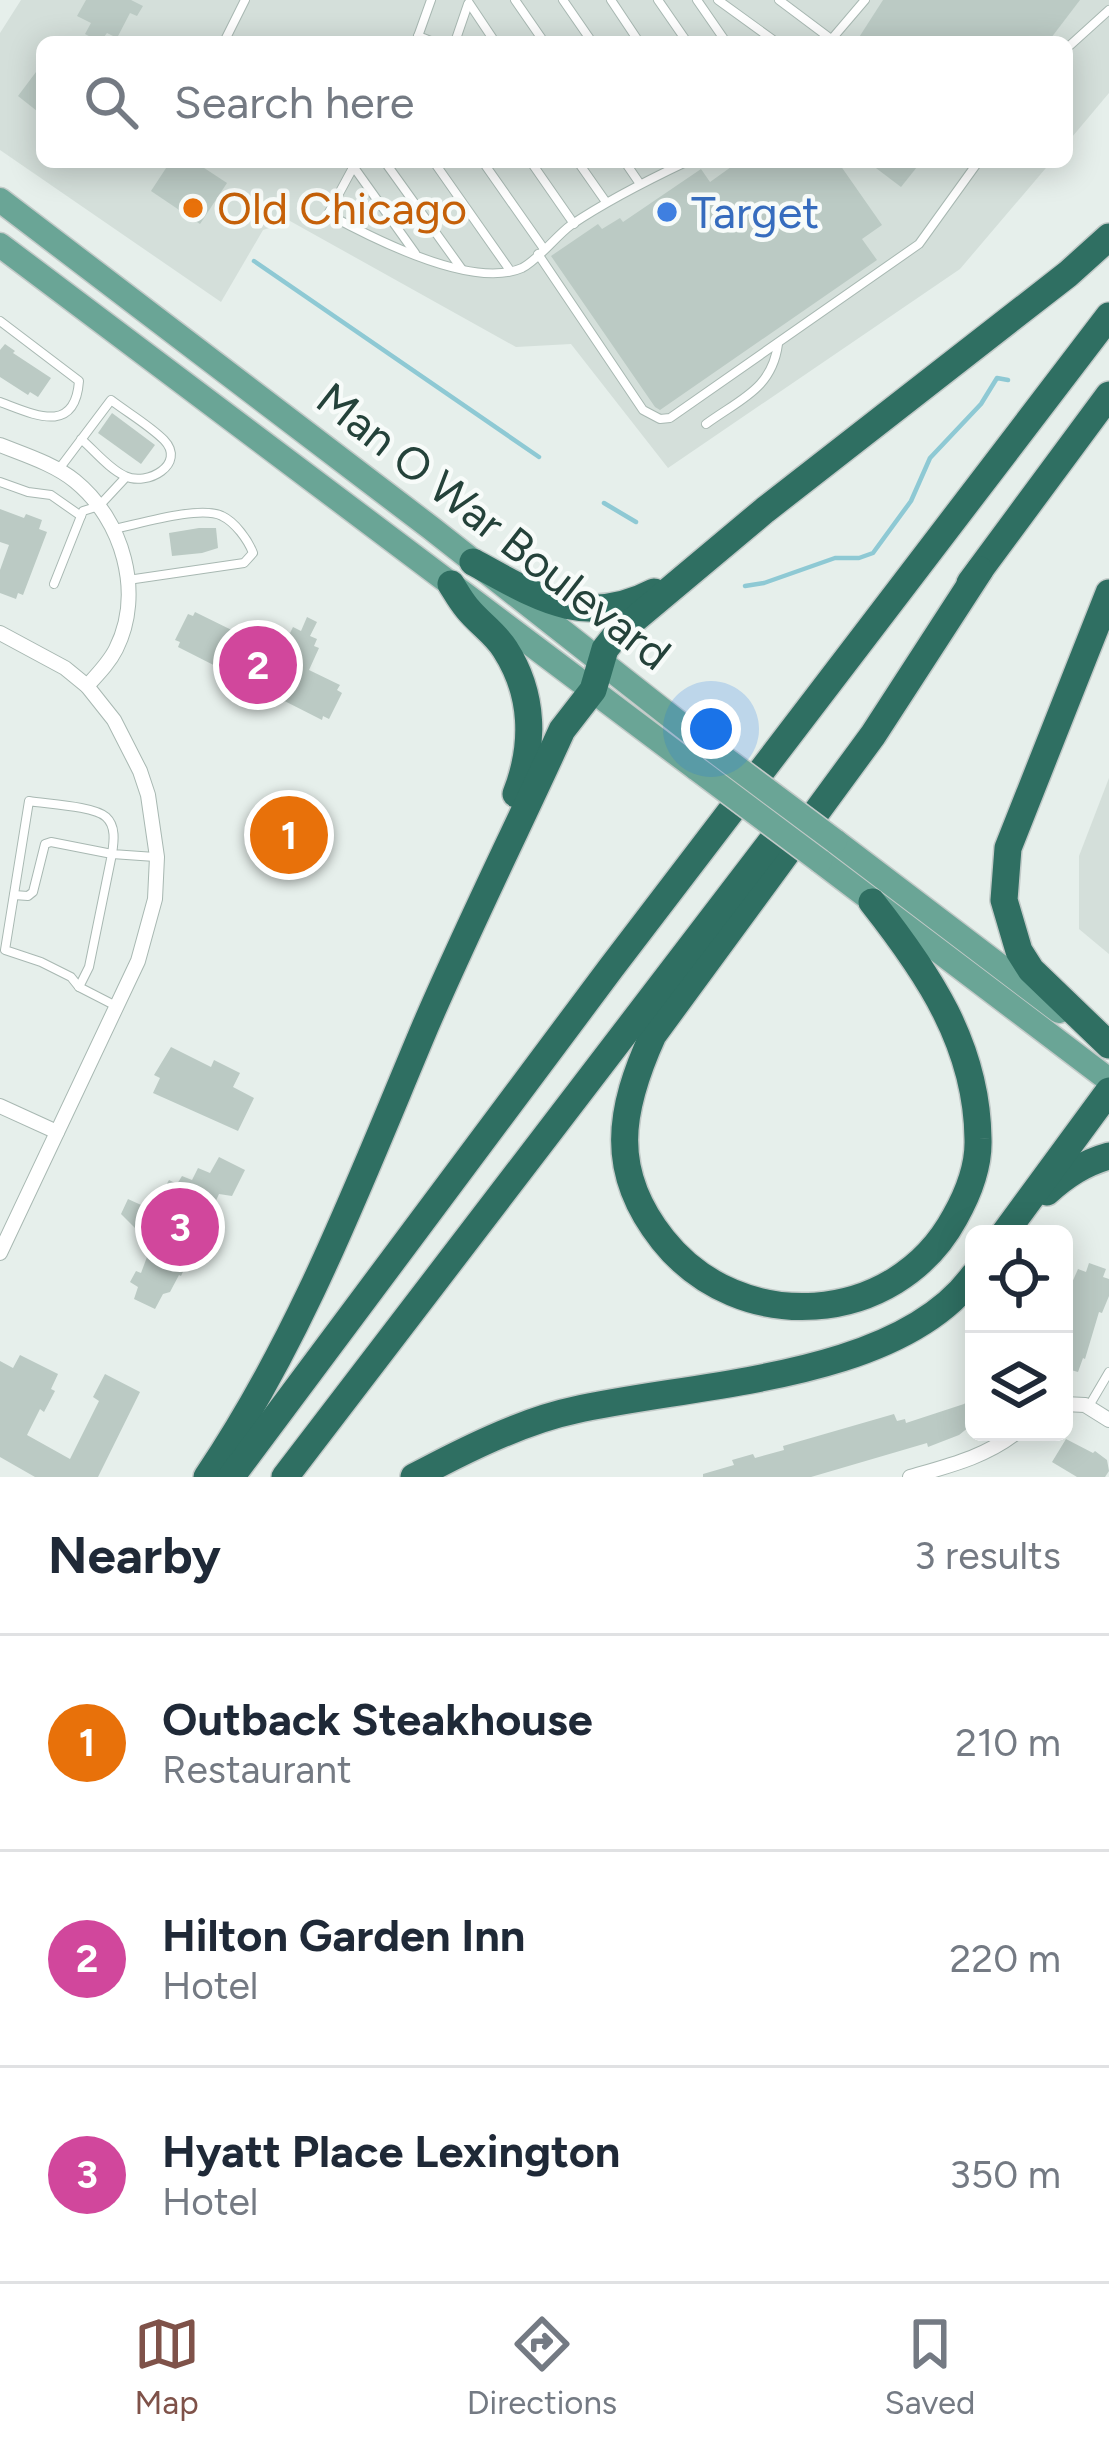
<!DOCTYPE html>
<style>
:root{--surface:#fff;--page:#f2f2f3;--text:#1f2937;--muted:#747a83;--line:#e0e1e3;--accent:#7f5249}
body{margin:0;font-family:Figtree,sans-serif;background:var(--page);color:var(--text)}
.controls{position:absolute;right:36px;bottom:36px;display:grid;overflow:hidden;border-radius:18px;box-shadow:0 6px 30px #0003}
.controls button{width:108px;height:108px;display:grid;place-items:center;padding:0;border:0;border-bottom:3px solid var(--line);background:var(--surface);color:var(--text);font:60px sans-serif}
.you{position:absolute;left:711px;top:729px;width:42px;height:42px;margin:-30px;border:9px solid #fff;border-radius:50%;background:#1a73e8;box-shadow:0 0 0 18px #1a73e833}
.badge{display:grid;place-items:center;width:78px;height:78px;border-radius:50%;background:var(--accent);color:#fff;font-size:39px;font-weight:700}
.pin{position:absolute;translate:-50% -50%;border:6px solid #fff;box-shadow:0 3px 12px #0006}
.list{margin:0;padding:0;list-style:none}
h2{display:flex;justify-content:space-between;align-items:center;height:156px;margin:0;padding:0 48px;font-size:51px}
h2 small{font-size:39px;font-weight:400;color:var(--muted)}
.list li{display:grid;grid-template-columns:78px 1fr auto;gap:36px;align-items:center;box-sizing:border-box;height:216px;padding:0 48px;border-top:3px solid var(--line)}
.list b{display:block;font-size:45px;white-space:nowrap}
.list p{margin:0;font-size:39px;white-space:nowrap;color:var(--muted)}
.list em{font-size:39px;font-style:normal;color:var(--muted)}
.icon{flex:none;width:66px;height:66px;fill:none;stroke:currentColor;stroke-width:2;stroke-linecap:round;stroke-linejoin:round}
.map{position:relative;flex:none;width:1109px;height:1477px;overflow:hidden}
.search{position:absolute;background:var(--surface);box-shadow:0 6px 30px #0003;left:36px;right:36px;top:36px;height:132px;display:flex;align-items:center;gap:30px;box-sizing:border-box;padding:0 42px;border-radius:18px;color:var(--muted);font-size:45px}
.sheet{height:804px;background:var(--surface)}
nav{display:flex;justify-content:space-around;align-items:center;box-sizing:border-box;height:168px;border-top:3px solid var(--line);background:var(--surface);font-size:33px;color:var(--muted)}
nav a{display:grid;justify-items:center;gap:6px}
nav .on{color:var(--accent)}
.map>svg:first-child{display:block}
.built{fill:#d4dfda}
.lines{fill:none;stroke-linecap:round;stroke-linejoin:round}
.stream{stroke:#8ec9d4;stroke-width:4.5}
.building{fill:#bbcac4}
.service-casing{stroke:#a8b8b2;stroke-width:10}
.minor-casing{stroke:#a8b8b2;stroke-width:16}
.primary-casing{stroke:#c2cac8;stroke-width:27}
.motorway-casing{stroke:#c2cac8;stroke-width:30}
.service{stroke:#fff;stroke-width:8}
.minor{stroke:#fff;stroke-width:14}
.primary{stroke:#6aa596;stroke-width:24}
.motorway{stroke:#2f6f62;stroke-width:27}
.primary-bridge-casing{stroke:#c2cac8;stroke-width:27;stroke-linecap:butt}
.primary-bridge{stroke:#6aa596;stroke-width:24}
.food-dot{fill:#e8710a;stroke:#f7fbf9;stroke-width:4.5}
.shop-dot{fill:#3f7fe0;stroke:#f7fbf9;stroke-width:4.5}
.labels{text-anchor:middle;stroke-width:9;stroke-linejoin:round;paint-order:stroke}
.food-label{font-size:45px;fill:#c56008;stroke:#f7fbf9;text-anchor:start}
.shop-label{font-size:45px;fill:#366cbe;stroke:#f7fbf9;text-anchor:start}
.street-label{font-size:45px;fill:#24423a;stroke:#f7fbf9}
</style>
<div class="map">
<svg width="1109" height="1477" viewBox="0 0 1109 1477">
<rect width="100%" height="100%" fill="#e6efeb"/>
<g class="built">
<polygon points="21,0 1109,0 1109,93 1067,143 1067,42 42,42 42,162 1051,162 960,269 668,468 571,344 516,347 290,221 263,230 221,302 0,150 0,33"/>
<polygon points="1109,778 1109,954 1079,929 1079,856"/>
</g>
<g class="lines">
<g class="stream">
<polyline points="254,261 539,457"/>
<polyline points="604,503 636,522"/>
<polyline points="745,586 764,583 835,558 859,558 873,553 911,501 930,458 981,404 997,378 1008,380"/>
</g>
</g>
<g class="building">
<polygon points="86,0 131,0 143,6 137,16 130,13 117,38 107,33 100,42 85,34 91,23 77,16"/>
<polygon points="883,0 1080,0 1048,42 856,42"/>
<polygon points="42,64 42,105 37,111 18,96"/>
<polygon points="170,162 195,162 227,183 200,224 151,191"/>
<polygon points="738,162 838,162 882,225 862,239 877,260 660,410 655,407 551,256 598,224 602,229 620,218 623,222 701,169 710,182"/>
<polygon points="868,162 921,162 901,187"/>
<polygon points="5,344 15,351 13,353 51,378 38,397 30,392 28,395 0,377 0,350"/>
<polygon points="112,413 155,445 141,464 98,433"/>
<polygon points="0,509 24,518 26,514 42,520 39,529 47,532 23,595 18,593 16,599 0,593 0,570 9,545 0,542"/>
<polygon points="199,528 216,528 218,548 202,553 172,556 169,533"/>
<polygon points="195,612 274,651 284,630 290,633 293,627 301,631 307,617 317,622 310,636 317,639 314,646 319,648 309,670 340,685 337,690 342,693 329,719 323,716 322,720 178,647 180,642 175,640 188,614 193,616"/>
<polygon points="271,799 328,826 307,870 250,843"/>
<polygon points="171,1047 211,1067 214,1060 240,1073 233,1087 254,1098 238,1131 153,1093 160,1078 154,1075"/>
<polygon points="219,1157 245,1170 232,1196 219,1194 181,1276 179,1275 170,1292 163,1294 155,1309 134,1299 138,1287 130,1282 136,1271 141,1273 156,1233 137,1230 121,1214 128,1199 152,1210 169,1180 177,1184 182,1176 192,1180 198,1168 210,1173"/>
<polygon points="1089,1263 1106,1269 1103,1277 1109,1279 1109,1296 1102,1313 1099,1312 1085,1359 1083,1358 1078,1372 1064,1368 1064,1301 1078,1269 1086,1272"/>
<polygon points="20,1355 58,1374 51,1389 55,1391 44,1412 40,1409 27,1435 70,1459 99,1401 93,1397 105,1374 140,1392 98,1477 35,1477 0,1457 0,1361 13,1368"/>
<polygon points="974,1396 974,1423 959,1435 928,1447 927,1443 811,1477 703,1477 703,1474 734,1465 732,1460 753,1454 755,1458 784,1450 783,1446 894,1414 897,1421 905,1419 906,1423 964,1404"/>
<polygon points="1066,1439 1093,1453 1095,1451 1107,1460 1109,1471 1105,1477 1077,1477 1052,1462"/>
</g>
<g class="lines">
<defs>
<g id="service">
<polyline points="515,0 544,42"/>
<polyline points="563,0 592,42"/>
<polyline points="611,0 639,42"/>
<polyline points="658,0 687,42"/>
<polyline points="697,0 726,42"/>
<polyline points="718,0 776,42"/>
<polyline points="779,0 831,39"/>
<polyline points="469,3 495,42"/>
<polyline points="418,36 433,42"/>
<polyline points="830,41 865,0"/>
<polyline points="224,42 245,0"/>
<polyline points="416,42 431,0"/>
<polyline points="455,42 468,4"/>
<polyline points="1067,48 1109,10"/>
<path d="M356,162L328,214C372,238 472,290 522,268C538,260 556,236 571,225C608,200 646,181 686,162"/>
<polyline points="385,162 461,268"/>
<polyline points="434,162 509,269"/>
<polyline points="483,162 544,249"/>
<polyline points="531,162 574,224"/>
<polyline points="578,162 606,202"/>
<polyline points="625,162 640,184"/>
<polyline points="353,166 415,253"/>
<polyline points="538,254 643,410 660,419 670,418 919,244 978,162"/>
<path d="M0,321L79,381C75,436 33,414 0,402"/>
<path d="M706,424C740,399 772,389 778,344"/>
<path d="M59,469L111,400C128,413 149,425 164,440C187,464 147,487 125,476C109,469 94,450 81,439"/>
<polyline points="0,482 28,492 51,495 81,516"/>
<path d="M114,529C139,524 200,505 222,516C235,522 248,540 253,553L244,563L128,580"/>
<polyline points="54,584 83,511 99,506 126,477"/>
<polyline points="14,895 28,896 33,892 45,844 51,842 112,854 89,967 79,987"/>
<path d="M118,1007L79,987L71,977L41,962L5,950L29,801C46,804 94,806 106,817C116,826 114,841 112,854L155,857"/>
<polyline points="1089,1406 1109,1372"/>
</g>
<g id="minor">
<path d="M0,445C25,455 54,464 75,481C123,520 144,593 116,649C109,663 98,674 87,686"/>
<polyline points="0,633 65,668 87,686 114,720 140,771 148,795 157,857 155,899 138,961 0,1253"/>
<polyline points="0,1106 57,1132"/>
<polyline points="1064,1404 1085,1405 1109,1420"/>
<path d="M910,1477C948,1466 986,1457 1017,1432"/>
</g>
<g id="primary">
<polyline points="0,200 431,528 712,749"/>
<polyline points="0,245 697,769"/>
<polyline points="835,841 1059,1011"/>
<polyline points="820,861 1109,1080"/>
</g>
<g id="motorway">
<path d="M473,562C536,596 583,629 654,592"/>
<polyline points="970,583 1109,395"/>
<path d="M451,584C456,592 461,601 467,608C479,623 495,633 505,649C534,694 535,745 516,794"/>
<polyline points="1109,593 1008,848 1004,900 1019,951 1031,970 1109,1045"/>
<path d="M872,902C928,973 977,1045 978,1139C979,1166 968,1194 955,1217C895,1328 739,1336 663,1240C608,1171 619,1110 653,1035L873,735L980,570"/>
<path d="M1047,1192C1066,1175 1084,1163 1109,1156"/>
<polyline points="1004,1234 1109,1091"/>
<path d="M207,1477C301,1338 360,1181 425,1027C468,927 517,829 562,730L593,690L605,649L617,634L765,510L1068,274L1109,237"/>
<polyline points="231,1477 611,968 1109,316"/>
<polyline points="285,1477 771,842"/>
<path d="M414,1477C461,1452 522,1421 575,1410C694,1383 898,1380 974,1275"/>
</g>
</defs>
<use href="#service" class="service-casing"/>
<use href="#minor" class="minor-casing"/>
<use href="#primary" class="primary-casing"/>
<use href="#motorway" class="motorway-casing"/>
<use href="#service" class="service"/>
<use href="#minor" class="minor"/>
<use href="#primary" class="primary"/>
<use href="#motorway" class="motorway"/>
<defs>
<g id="primary-bridge">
<polyline points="712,749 835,841"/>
<polyline points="697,769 820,861"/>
</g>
</defs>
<use href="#primary-bridge" class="primary-bridge-casing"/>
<use href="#primary-bridge" class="primary-bridge"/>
</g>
<circle class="food-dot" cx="193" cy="208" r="12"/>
<circle class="shop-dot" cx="667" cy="212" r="12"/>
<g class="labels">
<g class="food-label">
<text x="217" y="224">Old Chicago</text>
</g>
<g class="shop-label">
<text x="691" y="228">Target</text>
</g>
<g class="street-label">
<text transform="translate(494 526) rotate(38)" y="16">Man O War Boulevard</text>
</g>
</g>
</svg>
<div class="controls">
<button><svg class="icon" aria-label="locate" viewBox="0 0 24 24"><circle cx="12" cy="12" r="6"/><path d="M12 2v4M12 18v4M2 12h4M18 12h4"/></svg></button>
<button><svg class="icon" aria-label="layers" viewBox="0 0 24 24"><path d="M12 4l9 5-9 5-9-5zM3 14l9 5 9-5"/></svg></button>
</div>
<div class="you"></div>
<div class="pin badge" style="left:289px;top:835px;background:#e8710a">1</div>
<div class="pin badge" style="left:258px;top:665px;background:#d1479c">2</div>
<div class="pin badge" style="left:180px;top:1227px;background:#d1479c">3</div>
<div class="search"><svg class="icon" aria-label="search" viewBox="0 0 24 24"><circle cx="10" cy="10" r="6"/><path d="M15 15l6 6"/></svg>Search here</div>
</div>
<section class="sheet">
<h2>Nearby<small>3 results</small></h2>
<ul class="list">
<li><span class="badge" style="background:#e8710a">1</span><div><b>Outback Steakhouse</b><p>Restaurant</p></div><em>210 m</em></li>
<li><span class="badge" style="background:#d1479c">2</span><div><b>Hilton Garden Inn</b><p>Hotel</p></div><em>220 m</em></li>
<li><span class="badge" style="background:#d1479c">3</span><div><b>Hyatt Place Lexington</b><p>Hotel</p></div><em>350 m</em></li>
</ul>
</section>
<nav>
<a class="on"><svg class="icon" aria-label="map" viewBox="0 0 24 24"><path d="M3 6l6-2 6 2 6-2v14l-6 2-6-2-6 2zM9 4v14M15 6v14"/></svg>Map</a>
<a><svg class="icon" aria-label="directions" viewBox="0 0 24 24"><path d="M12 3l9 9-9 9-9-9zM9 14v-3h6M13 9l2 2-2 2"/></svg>Directions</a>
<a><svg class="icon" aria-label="saved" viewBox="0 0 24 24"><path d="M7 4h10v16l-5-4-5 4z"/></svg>Saved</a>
</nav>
